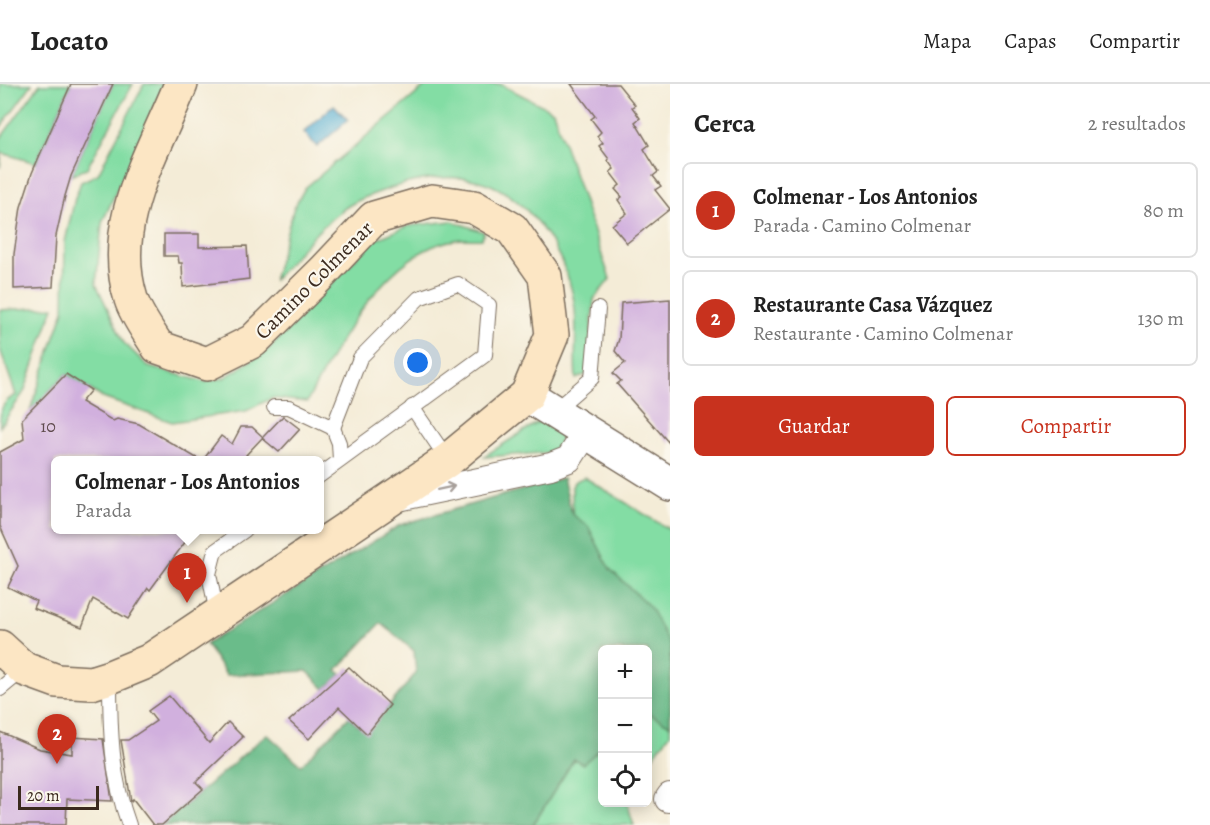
<!DOCTYPE html>
<html lang="es">
<meta charset="utf-8">
<style>
:root{--surface:#fff;--page:#f6f6f6;--text:#222;--muted:#767676;--line:#e0e0e0;--accent:#c8321e}
body{margin:0;font-family:Alegreya,serif;background:var(--page);color:var(--text)}
.controls{position:absolute;right:18px;bottom:18px;display:grid;overflow:hidden;border-radius:9px;box-shadow:0 3px 15px #0003}
.controls button{width:54px;height:54px;display:grid;place-items:center;padding:0;border:0;border-bottom:2px solid var(--line);background:var(--surface);color:var(--text);font:30px sans-serif}
.scale{position:absolute;left:18px;bottom:15px;width:81px;box-sizing:border-box;padding-left:6px;border:3px solid #3b2a1e;border-top:0;font-size:16px;line-height:21px;white-space:nowrap;color:#3b2a1e;-webkit-text-stroke:4px #fbf7ec;paint-order:stroke}
.you{position:absolute;left:418px;top:279px;width:21px;height:21px;margin:-15px;border:4px solid #fff;border-radius:50%;background:#1a73e8;box-shadow:0 0 0 9px #1a73e833}
.badge{display:grid;place-items:center;width:39px;height:39px;border-radius:50%;background:var(--accent);color:#fff;font-size:20px;font-weight:700}
.pin{position:absolute;translate:-50% -50px;filter:drop-shadow(0 2px 3px #0008)}
.pin::after{content:'';position:absolute;top:32px;width:21px;height:18px;background:inherit;clip-path:polygon(0 0,100% 0,50% 100%)}
.popup{position:absolute;left:51px;top:372px;width:273px;height:78px;box-sizing:border-box;display:grid;place-content:center;border-radius:9px;background:var(--surface);filter:drop-shadow(0 2px 4px #0005);font-size:20px;white-space:nowrap;color:var(--muted)}
.popup b{font-size:22px;color:var(--text)}
.popup::after{content:'';position:absolute;left:50%;top:100%;margin-left:-12px;border:12px solid transparent;border-top-color:var(--surface)}
.list{margin:0;padding:0;list-style:none}
h2{display:flex;justify-content:space-between;align-items:center;height:78px;margin:0;padding:0 24px;font-size:26px}
h2 small{font-size:20px;font-weight:400;color:var(--muted)}
.list li{display:grid;grid-template-columns:39px 1fr auto;gap:18px;align-items:center;box-sizing:border-box;height:96px;margin:0 12px 12px;padding:0 12px;border:2px solid var(--line);border-radius:9px}
.list b{display:block;font-size:22px;white-space:nowrap}
.list p{margin:0;font-size:20px;white-space:nowrap;color:var(--muted)}
.list em{font-size:20px;font-style:normal;color:var(--muted)}
.actions{display:flex;gap:12px;padding:18px 24px}
.actions a{flex:1;padding:14px 0;border:2px solid var(--accent);border-radius:9px;text-align:center;font-size:21px;color:var(--accent)}
.actions .main{background:var(--accent);color:#fff}
.icon{flex:none;width:33px;height:33px;fill:none;stroke:currentColor;stroke-width:2;stroke-linecap:round;stroke-linejoin:round}
.map{position:relative;flex:none;width:670px;height:741px;overflow:hidden}
header{display:flex;align-items:center;gap:36px;box-sizing:border-box;height:84px;padding:0 30px;background:var(--surface);border-bottom:2px solid var(--line)}
header strong{font-size:28px}
nav{display:flex;gap:33px;margin-inline-start:auto;font-size:21px}
main{display:flex}
aside{flex:1;background:var(--surface)}
.map>svg:first-child{display:block}
.green{fill:#83dda4;stroke:#5f8461;stroke-width:1.5}
.forest{fill:#6abc8a;stroke:#527354;stroke-width:1.5}
.water{fill:#54add2;stroke:#486c78;stroke-width:1.5}
.building{fill:#d1b0de}
.lines{fill:none;stroke-linecap:round;stroke-linejoin:round}
.service-casing{stroke:#7c6e5f;stroke-width:16}
.minor-casing{stroke:#7c6e5f;stroke-width:28}
.tertiary-casing{stroke:#7c6e5f;stroke-width:36}
.secondary-casing{stroke:#7c6e5f;stroke-width:36}
.service{stroke:#fff;stroke-width:14}
.minor{stroke:#fff;stroke-width:26}
.tertiary{stroke:#fff;stroke-width:33}
.secondary{stroke:#fce6c4;stroke-width:33}
.oneway{stroke:#a79f9a}
.labels{text-anchor:middle;stroke-width:4.5;stroke-linejoin:round;paint-order:stroke}
.number-label{font-size:18px;fill:#604c4e}
.street-label{font-size:21px;fill:#3b2a1e;stroke:#fbf7ec}
</style>
<header>
<strong>Locato</strong>
<nav><a>Mapa</a><a>Capas</a><a>Compartir</a></nav>
</header>
<main>
<div class="map">
<svg width="670" height="741" viewBox="0 0 670 741">
<rect width="100%" height="100%" fill="#fbf7ec"/>
<filter id="ink" filterUnits="userSpaceOnUse"><feTurbulence type="fractalNoise" baseFrequency=".0167" numOctaves="2"/><feDisplacementMap in="SourceGraphic" scale="12" xChannelSelector="R" yChannelSelector="G"/><feConvolveMatrix kernelMatrix="1 2 1 2 8 2 1 2 1" color-interpolation-filters="sRGB"/></filter>
<filter id="wash" filterUnits="userSpaceOnUse"><feTurbulence type="fractalNoise" baseFrequency=".008" numOctaves="4" result="noise"/><feDisplacementMap in="SourceGraphic" scale="24" xChannelSelector="R" yChannelSelector="G"/><feGaussianBlur stdDeviation="1.35" result="paint"/><feColorMatrix in="noise" values="0 0 0 0 0 0 0 0 0 0 0 0 0 0 0 0 0 1.4 0 .05"/><feComposite in="paint" operator="in"/></filter>
<g filter="url(#wash)">
<rect width="100%" height="100%" fill="#f4ecd7"/>
<g class="green">
<polygon points="0,0 32,0 0,44"/>
<polygon points="40,0 71,0 36,79 2,69 0,84 0,55"/>
<polygon points="113,0 133,0 87,84 71,92"/>
<path d="M144,0H165L102,139L96,200L124,259L149,283L206,298L224,294L269,265L372,157L408,142L452,137L484,148L482,155C474,156 464,154 455,156C385,167 337,261 307,318L272,314L246,327L172,338L103,314L66,290L30,327L64,226L65,158L75,114L81,98L98,90Z"/>
<path d="M428,0H500L553,27L610,195L594,215L587,290L576,295C573,265 580,235 571,204C560,162 525,109 479,97C451,90 420,95 394,103C376,109 354,116 340,128C315,147 294,174 273,197L294,123L305,104Z"/>
<path d="M54,223L24,308L0,343C0,327 1,318 16,311L0,265V226Z"/>
<polygon points="540,337 562,350 555,368 483,373"/>
<polygon points="584,393 670,446 670,650 648,679 648,566 573,457 572,403 574,398"/>
<polygon points="602,663 602,718 627,719 634,741 533,741 574,675 583,679"/>
</g>
<polygon class="forest" points="563,394 572,430 588,442 610,485 650,523 670,562 670,641 648,629 648,566 602,566 602,663 583,680 574,675 533,741 162,741 267,650 301,681 349,633 367,649 416,589 414,567 381,539 337,586 341,590 325,605 307,587 226,591 206,560 400,441"/>
<polygon class="water" points="334,21 348,36 317,63 304,48"/>
<g id="blocks">
<g class="building">
<polygon points="71,0 113,0 71,92 65,112 56,152 53,203 14,205 14,170 21,123 32,89"/>
<polygon points="571,0 618,0 635,21 632,23 640,34 635,38 649,61 644,65 658,88 653,92 661,102 655,106 670,125 627,159 612,141 627,129 618,116 622,113 615,105 620,101 610,88 614,85 608,77 609,75 599,62 603,59 597,52 601,48 591,35 595,32"/>
<polygon points="164,150 199,150 199,163 247,162 249,195 183,203 182,179 179,179 178,172 164,172"/>
<polygon points="670,215 670,360 617,300 621,297 613,289 625,279 615,267 619,255 621,219"/>
<polygon points="66,290 91,306 81,318 113,337 117,335 139,340 200,376 55,376 55,446 194,446 150,506 148,504 128,535 93,515 82,543 33,524 36,517 8,503 18,482 0,442 0,368 24,355 22,335"/>
<polygon points="283,332 300,345 279,368 262,354 246,371 252,376 203,376 221,352 232,360 241,343 252,343 263,353"/>
<polygon points="349,583 390,621 367,650 339,623 309,655 289,637"/>
<polygon points="169,612 209,659 228,638 243,653 196,698 203,705 162,741 153,741 133,715 131,717 121,656 128,656 156,637 148,627"/>
<polygon points="0,648 40,665 72,670 72,653 103,655 112,717 67,715 66,741 0,741"/>
</g>
</g>
</g>
<g filter="url(#ink)">
<use href="#blocks" fill-opacity="0" stroke="#7c6e5f" stroke-width="1.5"/>
<g class="lines">
<defs>
<g id="service">
<polyline points="274,323 289,323 333,344 339,359 340,376"/>
<polyline points="412,323 448,376"/>
<polyline points="554,327 592,294 598,225"/>
<polyline points="319,392 485,271 489,221 458,200 419,214 360,274 333,344"/>
<polyline points="217,530 209,490 215,467 245,446"/>
<path d="M110,593C110,645 111,692 129,741"/>
<polyline points="0,605 24,585"/>
</g>
<g id="minor">
<polyline points="398,414 551,382 569,375 587,347"/>
<polyline points="668,715 670,712"/>
</g>
<polyline id="tertiary" points="527,311 670,400"/>
<path id="secondary" d="M0,563L24,585L57,597L91,599L110,593L149,577L389,416L448,376L527,311L552,251L545,192L512,145L474,123L432,117L374,134L324,187L253,257L207,280L158,263C149,248 136,231 131,215C107,139 154,68 181,0"/>
</defs>
<use href="#service" class="service-casing"/>
<use href="#minor" class="minor-casing"/>
<use href="#tertiary" class="tertiary-casing"/>
<use href="#secondary" class="secondary-casing"/>
<use href="#service" class="service"/>
<use href="#minor" class="minor"/>
<use href="#tertiary" class="tertiary"/>
<use href="#secondary" class="secondary"/>
</g>
<defs><path id="oneway-shaft" d="M-6 0H5M1.5-3L5.5 0L1.5 3" fill="none" stroke-width="1.6" stroke-linecap="round" stroke-linejoin="round" transform="scale(1.5)"/></defs>
<use class="oneway" href="#oneway-shaft" transform="translate(446 404) rotate(-12)"/>
</g>
<g class="labels">
<g class="number-label">
<text x="48" y="348">10</text>
</g>
<g class="street-label">
<text transform="translate(314 196) rotate(-45)" y="7">Camino Colmenar</text>
</g>
</g>
</svg>
<div class="controls">
<button>+</button>
<button>−</button>
<button><svg class="icon" aria-label="locate" viewBox="0 0 24 24"><circle cx="12" cy="12" r="6"/><path d="M12 2v4M12 18v4M2 12h4M18 12h4"/></svg></button>
</div>
<div class="scale">20 m</div>
<div class="you"></div>
<div class="pin badge" style="left:187px;top:519px">1</div>
<div class="popup"><b>Colmenar - Los Antonios</b>Parada</div>
<div class="pin badge" style="left:57px;top:680px">2</div>
</div>
<aside>
<h2>Cerca<small>2 resultados</small></h2>
<ul class="list">
<li><span class="badge">1</span><div><b>Colmenar - Los Antonios</b><p>Parada · Camino Colmenar</p></div><em>80 m</em></li>
<li><span class="badge">2</span><div><b>Restaurante Casa Vázquez</b><p>Restaurante · Camino Colmenar</p></div><em>130 m</em></li>
</ul>
<div class="actions"><a class="main">Guardar</a><a>Compartir</a></div>
</aside>
</main>
